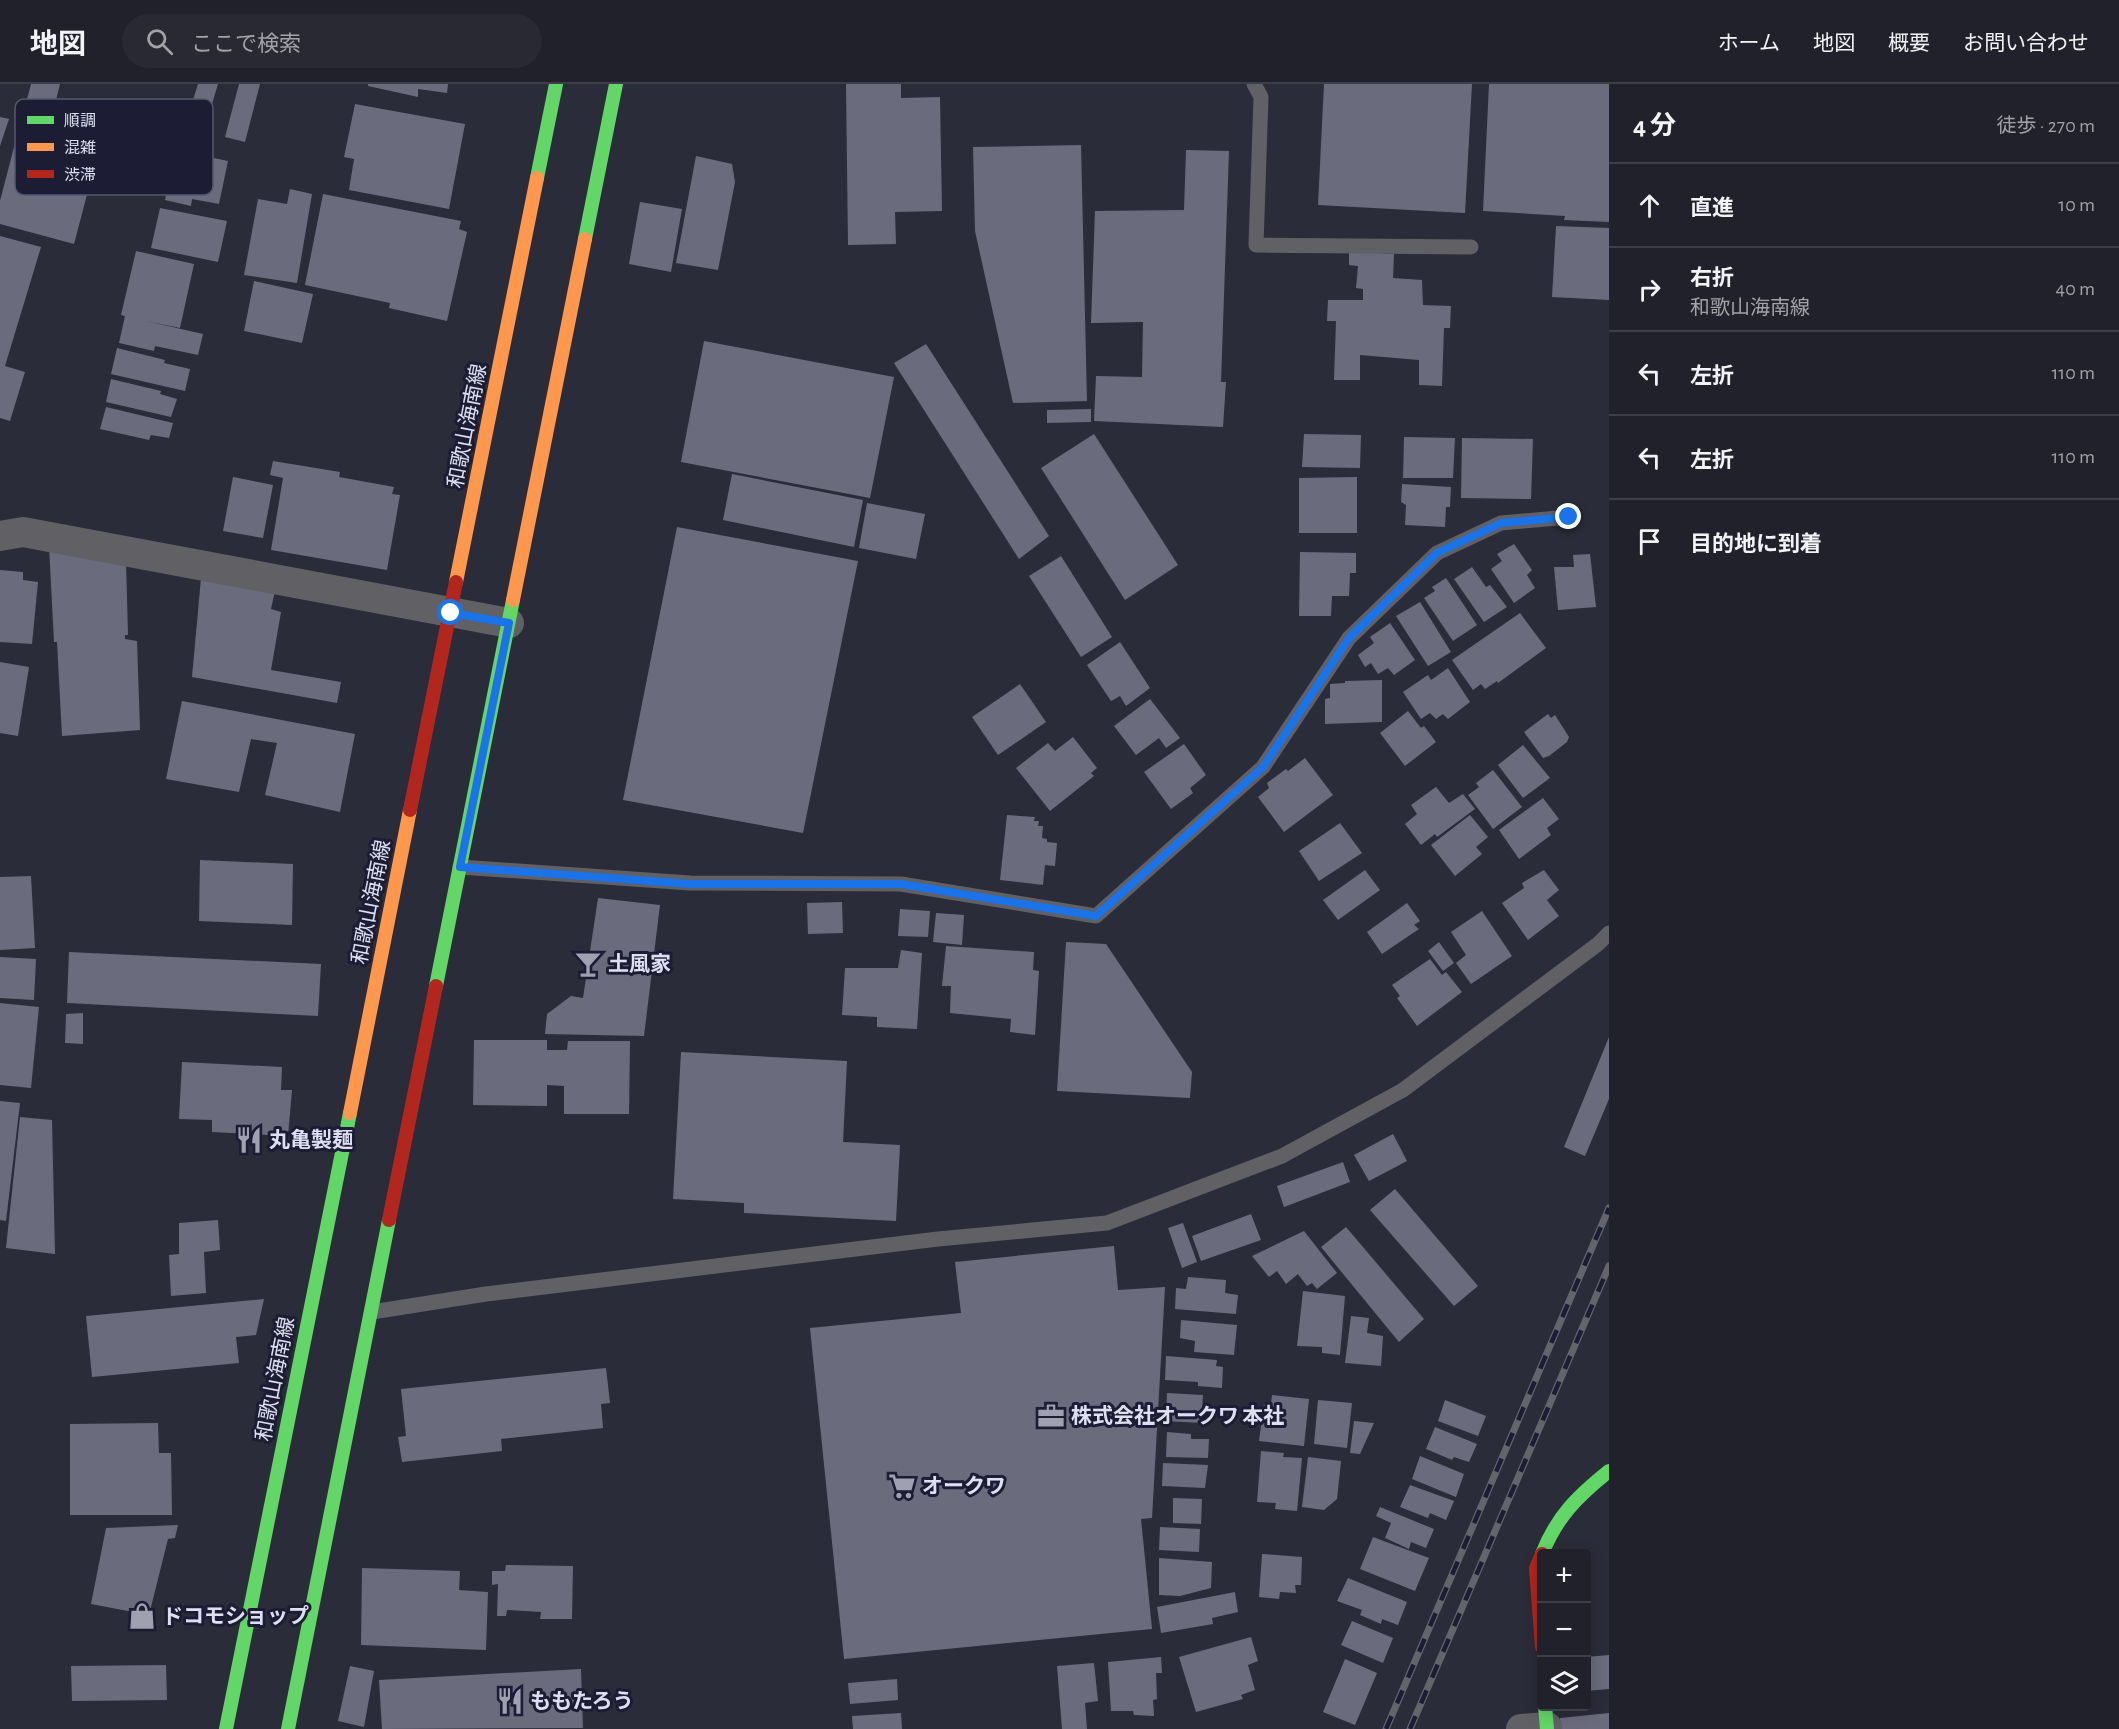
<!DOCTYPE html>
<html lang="ja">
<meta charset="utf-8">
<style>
:root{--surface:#20212b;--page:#282933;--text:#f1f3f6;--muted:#a2a3a9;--line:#3d3e47}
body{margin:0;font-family:"Alegreya Sans","Noto Sans JP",sans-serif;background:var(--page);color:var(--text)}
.controls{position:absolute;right:18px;bottom:18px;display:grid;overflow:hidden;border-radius:6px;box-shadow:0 3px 15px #0003}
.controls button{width:54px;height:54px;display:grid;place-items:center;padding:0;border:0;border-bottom:2px solid var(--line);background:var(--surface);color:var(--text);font:30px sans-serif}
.stop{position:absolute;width:18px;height:18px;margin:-14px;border:4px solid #1a73e8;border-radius:50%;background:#fff}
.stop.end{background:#1a73e8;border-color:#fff;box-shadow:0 2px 6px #0008}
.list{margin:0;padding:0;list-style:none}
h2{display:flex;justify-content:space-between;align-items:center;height:78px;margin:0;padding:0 24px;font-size:26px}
h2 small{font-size:20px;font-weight:400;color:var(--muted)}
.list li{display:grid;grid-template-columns:39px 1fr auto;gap:18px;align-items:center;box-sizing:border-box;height:84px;padding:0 24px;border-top:2px solid var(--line)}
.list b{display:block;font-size:22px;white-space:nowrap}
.list p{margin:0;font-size:20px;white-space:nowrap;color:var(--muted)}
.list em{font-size:20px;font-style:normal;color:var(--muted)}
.icon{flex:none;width:33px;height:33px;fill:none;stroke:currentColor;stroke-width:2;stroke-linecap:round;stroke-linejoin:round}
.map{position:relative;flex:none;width:1609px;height:1645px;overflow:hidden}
header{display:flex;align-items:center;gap:36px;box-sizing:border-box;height:84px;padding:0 30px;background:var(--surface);border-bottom:2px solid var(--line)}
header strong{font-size:28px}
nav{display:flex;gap:33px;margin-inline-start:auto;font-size:21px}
.search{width:420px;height:54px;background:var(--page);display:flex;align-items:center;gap:15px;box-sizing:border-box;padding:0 21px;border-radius:33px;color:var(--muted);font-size:22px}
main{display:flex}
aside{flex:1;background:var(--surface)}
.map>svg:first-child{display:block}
.building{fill:#6a6c7e}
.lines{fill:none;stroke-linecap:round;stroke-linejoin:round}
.lane{stroke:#606065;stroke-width:15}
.street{stroke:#606065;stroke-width:30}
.fast{stroke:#63d668;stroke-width:14}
.slow{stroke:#ff974d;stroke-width:14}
.jam{stroke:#b3261e;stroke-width:14}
.rail-casing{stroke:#63646c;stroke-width:7}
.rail{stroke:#1c1d34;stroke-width:4.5;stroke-dasharray:14;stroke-linecap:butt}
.route{stroke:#1a73e8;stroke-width:8}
.labels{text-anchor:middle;stroke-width:6;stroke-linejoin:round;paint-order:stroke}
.street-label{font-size:21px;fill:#dee0f1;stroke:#1c1d34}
.poi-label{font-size:21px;font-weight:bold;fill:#dee0f1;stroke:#1c1d34;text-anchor:start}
.key{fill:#1c1d34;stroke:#56586d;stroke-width:1.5}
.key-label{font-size:16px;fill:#dee0f1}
</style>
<header>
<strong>地図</strong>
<div class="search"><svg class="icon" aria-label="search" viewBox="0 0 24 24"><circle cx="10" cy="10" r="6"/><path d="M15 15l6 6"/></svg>ここで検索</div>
<nav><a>ホーム</a><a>地図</a><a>概要</a><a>お問い合わせ</a></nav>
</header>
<main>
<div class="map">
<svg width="1609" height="1645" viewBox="0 0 1609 1645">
<rect width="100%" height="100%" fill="#2b2c39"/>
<g class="building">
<polygon points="31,0 60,0 56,16 70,20 66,38 24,27"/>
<polygon points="198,0 218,0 200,60 181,54"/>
<polygon points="239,0 260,0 245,58 225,53"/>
<polygon points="368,0 448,0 447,9 418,5 418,13 368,2"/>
<polygon points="846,0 901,0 901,14 940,13 942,127 895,128 896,160 848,161"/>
<polygon points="1324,0 1472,0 1465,129 1318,121"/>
<polygon points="1489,0 1609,0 1609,138 1564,136 1565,132 1483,127"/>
<polygon points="355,20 465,40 449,125 349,106 354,75 344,73"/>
<polygon points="0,33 9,35 0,62"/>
<polygon points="19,44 99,65 74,160 0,140 0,117"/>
<polygon points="1081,61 1087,317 1013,319 975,147 973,63"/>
<polygon points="175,66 228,77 219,120 192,115 191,122 165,116"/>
<polygon points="1186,66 1229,67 1221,298 1226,298 1223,343 1094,337 1096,292 1142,293 1143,238 1091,239 1095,127 1184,126"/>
<polygon points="696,72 732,80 735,98 718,186 676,179"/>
<polygon points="290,105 312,110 297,199 244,191 258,115 287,120"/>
<polygon points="323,110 461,137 459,145 467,148 447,237 389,224 390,219 305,201"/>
<polygon points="640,118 682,125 671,188 629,180"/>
<polygon points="160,124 227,137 218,178 151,164"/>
<polygon points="1556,142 1609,144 1609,216 1552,213"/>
<polygon points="0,152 41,163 5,282 25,288 10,337 0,334"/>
<polygon points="136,167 194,180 180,244 146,237 203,250 198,271 155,262 154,267 119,259 125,232 121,231"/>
<polygon points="1349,167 1394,170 1393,194 1422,196 1423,221 1451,222 1450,244 1444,244 1442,302 1419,301 1419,276 1360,271 1360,296 1334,296 1336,237 1327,237 1328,216 1363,216 1363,205 1356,204 1358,182 1349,181"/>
<polygon points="254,197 313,210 302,259 244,247"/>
<polygon points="704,257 894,293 870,414 681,378"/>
<polygon points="926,260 1049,452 1019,475 894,279"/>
<polygon points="117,264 165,276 164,279 190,285 185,307 111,290"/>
<polygon points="111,295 161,307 160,310 177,315 171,333 106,318"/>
<polygon points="106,323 173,339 169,354 151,351 149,356 100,345"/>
<polygon points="1091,325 1091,338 1047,339 1047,326"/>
<polygon points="1094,350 1178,481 1125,516 1041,384"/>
<polygon points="1304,350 1361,351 1360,384 1302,383"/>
<polygon points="1404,353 1455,354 1453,394 1403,394"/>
<polygon points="1462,354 1533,355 1531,415 1461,414"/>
<polygon points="273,377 340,388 339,393 394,403 392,410 400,411 387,486 271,466 283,394 270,391"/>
<polygon points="732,390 863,416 854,463 723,436"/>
<polygon points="233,393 273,401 263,454 223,447"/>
<polygon points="1357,393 1357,449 1299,449 1299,394"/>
<polygon points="1402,400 1451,403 1450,423 1446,423 1445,443 1405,441 1406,421 1401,418"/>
<polygon points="867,419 925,430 916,475 859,464"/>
<polygon points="677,443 858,477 803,749 623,716"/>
<polygon points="1514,460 1532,486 1527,491 1535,504 1514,519 1491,485 1502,477 1497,470"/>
<polygon points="49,462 126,477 128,551 125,551 125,555 137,557 140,646 62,652 57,558 54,558"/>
<polygon points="1300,468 1356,469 1356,489 1350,489 1349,512 1332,512 1331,532 1299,532"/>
<polygon points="1590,470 1596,523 1558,526 1554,483 1574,483 1573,471"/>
<polygon points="1061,472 1112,553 1081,573 1029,492"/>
<polygon points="1472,483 1486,503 1490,501 1507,523 1484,538 1454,495"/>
<polygon points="0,486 23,488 23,496 38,498 32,560 0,558"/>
<polygon points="201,494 275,507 271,525 281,528 271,586 341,598 337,619 192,593"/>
<polygon points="1446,494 1477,541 1453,557 1424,514 1435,507 1432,503"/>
<polygon points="1420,518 1451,568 1428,582 1396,532"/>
<polygon points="1520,529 1546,564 1498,599 1497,597 1485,605 1481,600 1473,606 1452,576"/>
<polygon points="1390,539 1415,576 1394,591 1388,584 1378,590 1371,579 1365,583 1358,571 1374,559 1370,553"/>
<polygon points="1120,558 1150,604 1126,622 1120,612 1111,617 1087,581"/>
<polygon points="0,578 29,583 18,652 0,649"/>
<polygon points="1448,584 1470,618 1448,635 1443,630 1436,635 1430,629 1421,635 1403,608 1428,591 1431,596"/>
<polygon points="1382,596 1382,638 1325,640 1325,615 1330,614 1330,600 1345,599 1345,597"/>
<polygon points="1020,600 1046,638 998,671 972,633"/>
<polygon points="1150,615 1180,654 1166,664 1159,654 1136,671 1114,642"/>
<polygon points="182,617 355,650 340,728 265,711 277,659 251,655 239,708 166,695"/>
<polygon points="1408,627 1421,644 1424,642 1436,658 1405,682 1380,649"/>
<polygon points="1548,630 1551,634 1555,631 1569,653 1567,658 1549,672 1543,674 1524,648"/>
<polygon points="1073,653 1097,684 1091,689 1094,692 1050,727 1016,684 1048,659 1055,667"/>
<polygon points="1184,660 1206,691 1190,704 1193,709 1171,725 1144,688"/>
<polygon points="1523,661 1550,694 1523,714 1498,681"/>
<polygon points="1305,674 1333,711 1284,748 1258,713 1269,704 1267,699 1286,685 1288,687"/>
<polygon points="1493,686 1522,723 1493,745 1468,711 1479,703 1476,699"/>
<polygon points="1436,703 1449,719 1463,710 1475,725 1437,753 1435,750 1421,761 1405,740 1417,730 1411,721"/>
<polygon points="1543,714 1559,735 1547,744 1551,751 1519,775 1499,746"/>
<polygon points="1007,731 1035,733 1034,737 1039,737 1038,742 1043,742 1042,754 1047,755 1047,758 1057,759 1055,782 1045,781 1043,801 1000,796"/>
<polygon points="1470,731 1488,753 1476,763 1482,770 1455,792 1431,761"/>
<polygon points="1340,739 1362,769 1319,797 1299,767"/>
<polygon points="200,776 293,780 292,841 199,837"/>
<polygon points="1365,786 1380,806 1338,836 1323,816"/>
<polygon points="1544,786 1559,806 1547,816 1559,832 1528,856 1502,819 1524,804 1522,799"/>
<polygon points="31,792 35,864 0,866 0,793"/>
<polygon points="598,814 660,821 644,952 545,950 547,930 571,912 583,914"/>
<polygon points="842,818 843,849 808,850 807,819"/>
<polygon points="1407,819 1420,837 1414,841 1419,845 1382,870 1367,848"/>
<polygon points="900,825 930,827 928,853 898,852"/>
<polygon points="1482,827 1512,872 1471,900 1456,879 1466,871 1451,848"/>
<polygon points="936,829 964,831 962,861 933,858"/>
<polygon points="1066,858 1106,860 1192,988 1190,1014 1057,1007"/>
<polygon points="1439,858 1454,879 1443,887 1428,867"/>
<polygon points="946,862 1034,868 1033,886 1039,887 1035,951 1010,948 1011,935 950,929 951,902 942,902"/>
<polygon points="901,866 922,869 917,945 877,943 877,933 842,931 845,884 898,884"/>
<polygon points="69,868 321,880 318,932 67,919"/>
<polygon points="0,873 36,875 34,916 0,914"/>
<polygon points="1430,875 1442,891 1446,888 1462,908 1417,942 1397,914 1400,912 1392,901"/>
<polygon points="0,919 39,923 31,1004 0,1001"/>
<polygon points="83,929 83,960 65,959 66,930"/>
<polygon points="1609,953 1609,1015 1585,1072 1564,1063"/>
<polygon points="474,956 547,956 547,966 567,966 568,957 630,957 629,1030 564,1030 564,1002 547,1001 547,1022 473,1021"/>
<polygon points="681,968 847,977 843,1058 900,1061 896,1137 744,1129 744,1119 673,1115"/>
<polygon points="182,978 282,983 281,1006 292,1006 288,1052 212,1048 212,1036 179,1035"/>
<polygon points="0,1017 20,1019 6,1137 0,1136"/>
<polygon points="20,1033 52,1036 55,1170 6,1164"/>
<polygon points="1393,1050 1407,1077 1369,1097 1354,1071"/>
<polygon points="1343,1078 1350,1098 1284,1123 1277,1102"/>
<polygon points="1395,1105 1478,1202 1454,1222 1370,1126"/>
<polygon points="1251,1130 1261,1156 1201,1177 1192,1152"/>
<polygon points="218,1136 220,1166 204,1168 206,1209 171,1212 169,1171 179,1170 179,1139"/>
<polygon points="1183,1139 1197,1178 1182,1184 1168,1144"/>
<polygon points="1346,1143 1424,1235 1399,1258 1321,1163"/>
<polygon points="1304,1147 1337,1189 1317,1205 1312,1199 1307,1202 1298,1190 1286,1200 1277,1187 1269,1193 1252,1172"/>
<polygon points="1114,1162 1118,1206 1165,1203 1152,1434 1141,1435 1152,1545 844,1575 810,1244 961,1229 955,1178"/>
<polygon points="1188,1193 1226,1196 1225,1209 1238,1211 1236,1230 1175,1225 1176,1204 1186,1205"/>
<polygon points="1303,1207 1345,1212 1340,1271 1322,1269 1322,1263 1297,1262"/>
<polygon points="264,1215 256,1251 236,1253 239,1279 92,1293 86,1232"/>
<polygon points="1351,1232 1369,1234 1367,1249 1383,1252 1381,1282 1345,1279"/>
<polygon points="1181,1236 1237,1241 1234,1271 1194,1268 1195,1257 1180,1254"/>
<polygon points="1166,1272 1217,1276 1216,1282 1223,1283 1222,1304 1198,1302 1198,1298 1165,1296"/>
<polygon points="606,1284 610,1319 601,1320 603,1344 501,1355 502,1367 402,1378 398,1353 406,1352 401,1305"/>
<polygon points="1167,1309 1203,1311 1201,1339 1166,1337"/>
<polygon points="1272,1311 1309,1315 1304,1362 1259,1357 1264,1320 1271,1320"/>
<polygon points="1318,1316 1352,1319 1347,1364 1314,1360"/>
<polygon points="1445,1316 1486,1332 1478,1352 1438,1337"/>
<polygon points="1354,1337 1374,1339 1360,1370 1350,1369"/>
<polygon points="158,1339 159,1369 171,1369 172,1431 70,1431 70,1340"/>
<polygon points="1435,1343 1477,1360 1469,1378 1454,1373 1452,1376 1426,1365"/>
<polygon points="1167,1348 1191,1350 1191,1355 1209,1355 1208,1374 1166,1373"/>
<polygon points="1261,1367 1284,1369 1283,1373 1302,1374 1297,1427 1275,1425 1276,1419 1257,1418"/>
<polygon points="1420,1372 1464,1390 1456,1413 1412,1395"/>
<polygon points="1308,1373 1341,1377 1337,1415 1324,1426 1302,1423"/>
<polygon points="1163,1379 1208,1381 1205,1404 1162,1402"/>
<polygon points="1410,1401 1454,1417 1446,1436 1430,1429 1428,1434 1400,1423"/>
<polygon points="1173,1414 1202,1415 1201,1440 1173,1439"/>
<polygon points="1380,1423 1434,1445 1426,1464 1411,1458 1409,1465 1385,1454 1391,1439 1376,1432"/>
<polygon points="178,1441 175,1454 168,1455 149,1531 91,1520 106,1444"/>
<polygon points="1160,1443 1200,1445 1199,1468 1159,1466"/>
<polygon points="1373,1453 1429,1474 1415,1507 1360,1485"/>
<polygon points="1262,1470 1302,1473 1301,1501 1295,1501 1296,1509 1280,1508 1279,1515 1259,1513"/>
<polygon points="1159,1474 1212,1478 1211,1504 1180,1512 1159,1511"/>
<polygon points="506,1481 573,1482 572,1535 540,1535 541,1528 507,1526 506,1532 497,1532 498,1500 492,1501 492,1487 505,1487"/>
<polygon points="362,1484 460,1487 459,1506 488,1508 486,1566 361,1561"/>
<polygon points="1348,1494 1407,1518 1398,1541 1382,1535 1381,1540 1360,1531 1362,1526 1337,1517"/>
<polygon points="1235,1508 1238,1528 1212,1534 1213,1540 1161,1549 1157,1523"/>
<polygon points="1352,1537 1393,1554 1383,1579 1341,1561"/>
<polygon points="1251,1553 1258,1577 1248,1581 1255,1606 1241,1611 1243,1615 1196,1628 1179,1573"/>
<polygon points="1609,1571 1609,1605 1586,1607 1586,1573"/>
<polygon points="1161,1573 1162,1589 1156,1589 1157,1615 1153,1616 1154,1632 1134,1631 1133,1627 1111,1627 1108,1578"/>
<polygon points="1345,1575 1377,1589 1355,1641 1323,1628"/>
<polygon points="1094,1579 1098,1617 1085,1619 1087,1645 1062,1645 1057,1582"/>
<polygon points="166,1581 167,1616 72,1617 71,1582"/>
<polygon points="350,1582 374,1587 364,1643 338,1637"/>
<polygon points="581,1585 583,1644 382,1645 379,1596"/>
<polygon points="897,1595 898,1616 850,1620 848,1599"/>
<polygon points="901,1629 902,1645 853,1645 852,1632"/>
<polygon points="1609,1629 1609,1645 1561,1645 1560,1634"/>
</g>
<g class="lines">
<g class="lane">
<polyline points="1254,0 1261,13 1256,161 1471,163"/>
<polyline points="460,783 690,799 901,800 1096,832 1263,683 1349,554 1437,469 1501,439 1569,433"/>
<polyline points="372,1228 486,1210 938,1155 1107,1139 1282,1072 1403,1006 1598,860 1609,849"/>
</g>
<g class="street">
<polyline points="0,452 23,448 509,539"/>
<polyline points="1521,1645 1547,1643"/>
</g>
<g class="fast">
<polyline points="537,94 556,0"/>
<polyline points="585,155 616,0"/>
<polyline points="436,902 513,516"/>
<path d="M1542,1470C1557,1432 1578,1412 1609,1387"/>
<polyline points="1545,1622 1547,1645"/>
<polyline points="226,1645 350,1029"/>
<polyline points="288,1645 389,1136"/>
</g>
<g class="slow">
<polyline points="456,498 537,94"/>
<polyline points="513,516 585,155"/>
<polyline points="350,1029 410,726"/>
</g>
<g class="jam">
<polyline points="410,726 456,498"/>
<polyline points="389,1136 436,902"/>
<polyline points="1542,1470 1536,1484 1542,1563"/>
</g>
<defs>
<g id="rail">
<polyline points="1386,1645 1609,1124"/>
<polyline points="1410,1645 1609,1182"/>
</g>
</defs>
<use href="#rail" class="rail-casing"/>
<use href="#rail" class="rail"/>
</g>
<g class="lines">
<polyline class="route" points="451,529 509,539 460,783 690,800 901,800 1096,832 1263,683 1349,554 1437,469 1501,439 1569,433"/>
</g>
<defs>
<symbol id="bar-bare" viewBox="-9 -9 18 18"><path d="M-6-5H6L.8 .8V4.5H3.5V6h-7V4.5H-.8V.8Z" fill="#9fa1b1" stroke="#1c1d34" stroke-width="2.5" paint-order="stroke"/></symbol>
<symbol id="restaurant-bare" viewBox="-9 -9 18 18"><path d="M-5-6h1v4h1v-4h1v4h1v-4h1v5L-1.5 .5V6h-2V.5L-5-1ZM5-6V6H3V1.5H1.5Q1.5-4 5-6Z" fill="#9fa1b1" stroke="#1c1d34" stroke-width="2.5" paint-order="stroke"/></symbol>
<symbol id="office-bare" viewBox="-9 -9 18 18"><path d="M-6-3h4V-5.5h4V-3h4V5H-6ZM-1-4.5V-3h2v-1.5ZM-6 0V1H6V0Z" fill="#9fa1b1" stroke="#1c1d34" stroke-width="2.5" paint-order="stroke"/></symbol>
<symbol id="supermarket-bare" viewBox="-9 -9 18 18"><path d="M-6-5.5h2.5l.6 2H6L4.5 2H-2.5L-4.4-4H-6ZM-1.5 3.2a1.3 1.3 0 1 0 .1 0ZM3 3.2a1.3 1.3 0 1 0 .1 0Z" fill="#9fa1b1" stroke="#1c1d34" stroke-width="2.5" paint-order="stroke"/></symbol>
<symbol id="shop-bare" viewBox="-9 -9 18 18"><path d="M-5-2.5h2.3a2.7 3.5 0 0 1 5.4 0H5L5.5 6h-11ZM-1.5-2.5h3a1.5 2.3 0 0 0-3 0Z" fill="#9fa1b1" stroke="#1c1d34" stroke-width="2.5" paint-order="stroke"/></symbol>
</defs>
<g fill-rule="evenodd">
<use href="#bar-bare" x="569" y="861" width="38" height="38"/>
<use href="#restaurant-bare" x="230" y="1037" width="38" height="38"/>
<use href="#office-bare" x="1032" y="1313" width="38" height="38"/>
<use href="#supermarket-bare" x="883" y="1383" width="38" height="38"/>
<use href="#shop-bare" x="123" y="1513" width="38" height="38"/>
<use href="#restaurant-bare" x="491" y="1598" width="38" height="38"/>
</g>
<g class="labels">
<g class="street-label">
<text transform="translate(467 342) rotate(-79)" y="7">和歌山海南線</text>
<text transform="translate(371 818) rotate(-79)" y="7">和歌山海南線</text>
<text transform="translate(275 1295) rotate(-79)" y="7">和歌山海南線</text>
</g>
<g class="poi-label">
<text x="608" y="887">土風家</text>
<text x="269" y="1063">丸亀製麺</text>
<text x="1071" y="1339">株式会社オークワ 本社</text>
<text x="922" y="1409">オークワ</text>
<text x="162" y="1539">ドコモショップ</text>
<text x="530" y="1624">ももたろう</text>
</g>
</g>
<rect x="15" y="15" width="198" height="96" rx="9" class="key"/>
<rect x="27" y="32" width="27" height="8" fill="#63d668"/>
<rect x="27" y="59" width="27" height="8" fill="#ff974d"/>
<rect x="27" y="86" width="27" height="8" fill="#b3261e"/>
<g class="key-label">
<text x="64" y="42">順調</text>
<text x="64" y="69">混雑</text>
<text x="64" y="96">渋滞</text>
</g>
</svg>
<div class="controls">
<button>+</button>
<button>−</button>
<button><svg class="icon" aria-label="layers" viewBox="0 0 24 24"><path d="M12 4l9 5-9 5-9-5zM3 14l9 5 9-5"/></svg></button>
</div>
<div class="stop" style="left:451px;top:529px"></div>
<div class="stop end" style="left:1569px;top:433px"></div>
</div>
<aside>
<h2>4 分<small>徒歩 · 270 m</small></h2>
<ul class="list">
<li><svg class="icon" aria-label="ahead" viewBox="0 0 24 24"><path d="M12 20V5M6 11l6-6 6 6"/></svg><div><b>直進</b></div><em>10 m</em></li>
<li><svg class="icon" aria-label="right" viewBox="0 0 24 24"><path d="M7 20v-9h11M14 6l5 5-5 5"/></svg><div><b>右折</b><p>和歌山海南線</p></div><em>40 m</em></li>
<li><svg class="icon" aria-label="left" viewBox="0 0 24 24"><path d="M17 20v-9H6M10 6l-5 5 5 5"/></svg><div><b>左折</b></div><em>110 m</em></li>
<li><svg class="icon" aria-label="left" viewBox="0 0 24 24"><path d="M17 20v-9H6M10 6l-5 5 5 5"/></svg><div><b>左折</b></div><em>110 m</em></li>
<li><svg class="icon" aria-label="arrive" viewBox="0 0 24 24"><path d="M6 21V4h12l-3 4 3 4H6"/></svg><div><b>目的地に到着</b></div></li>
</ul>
</aside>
</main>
